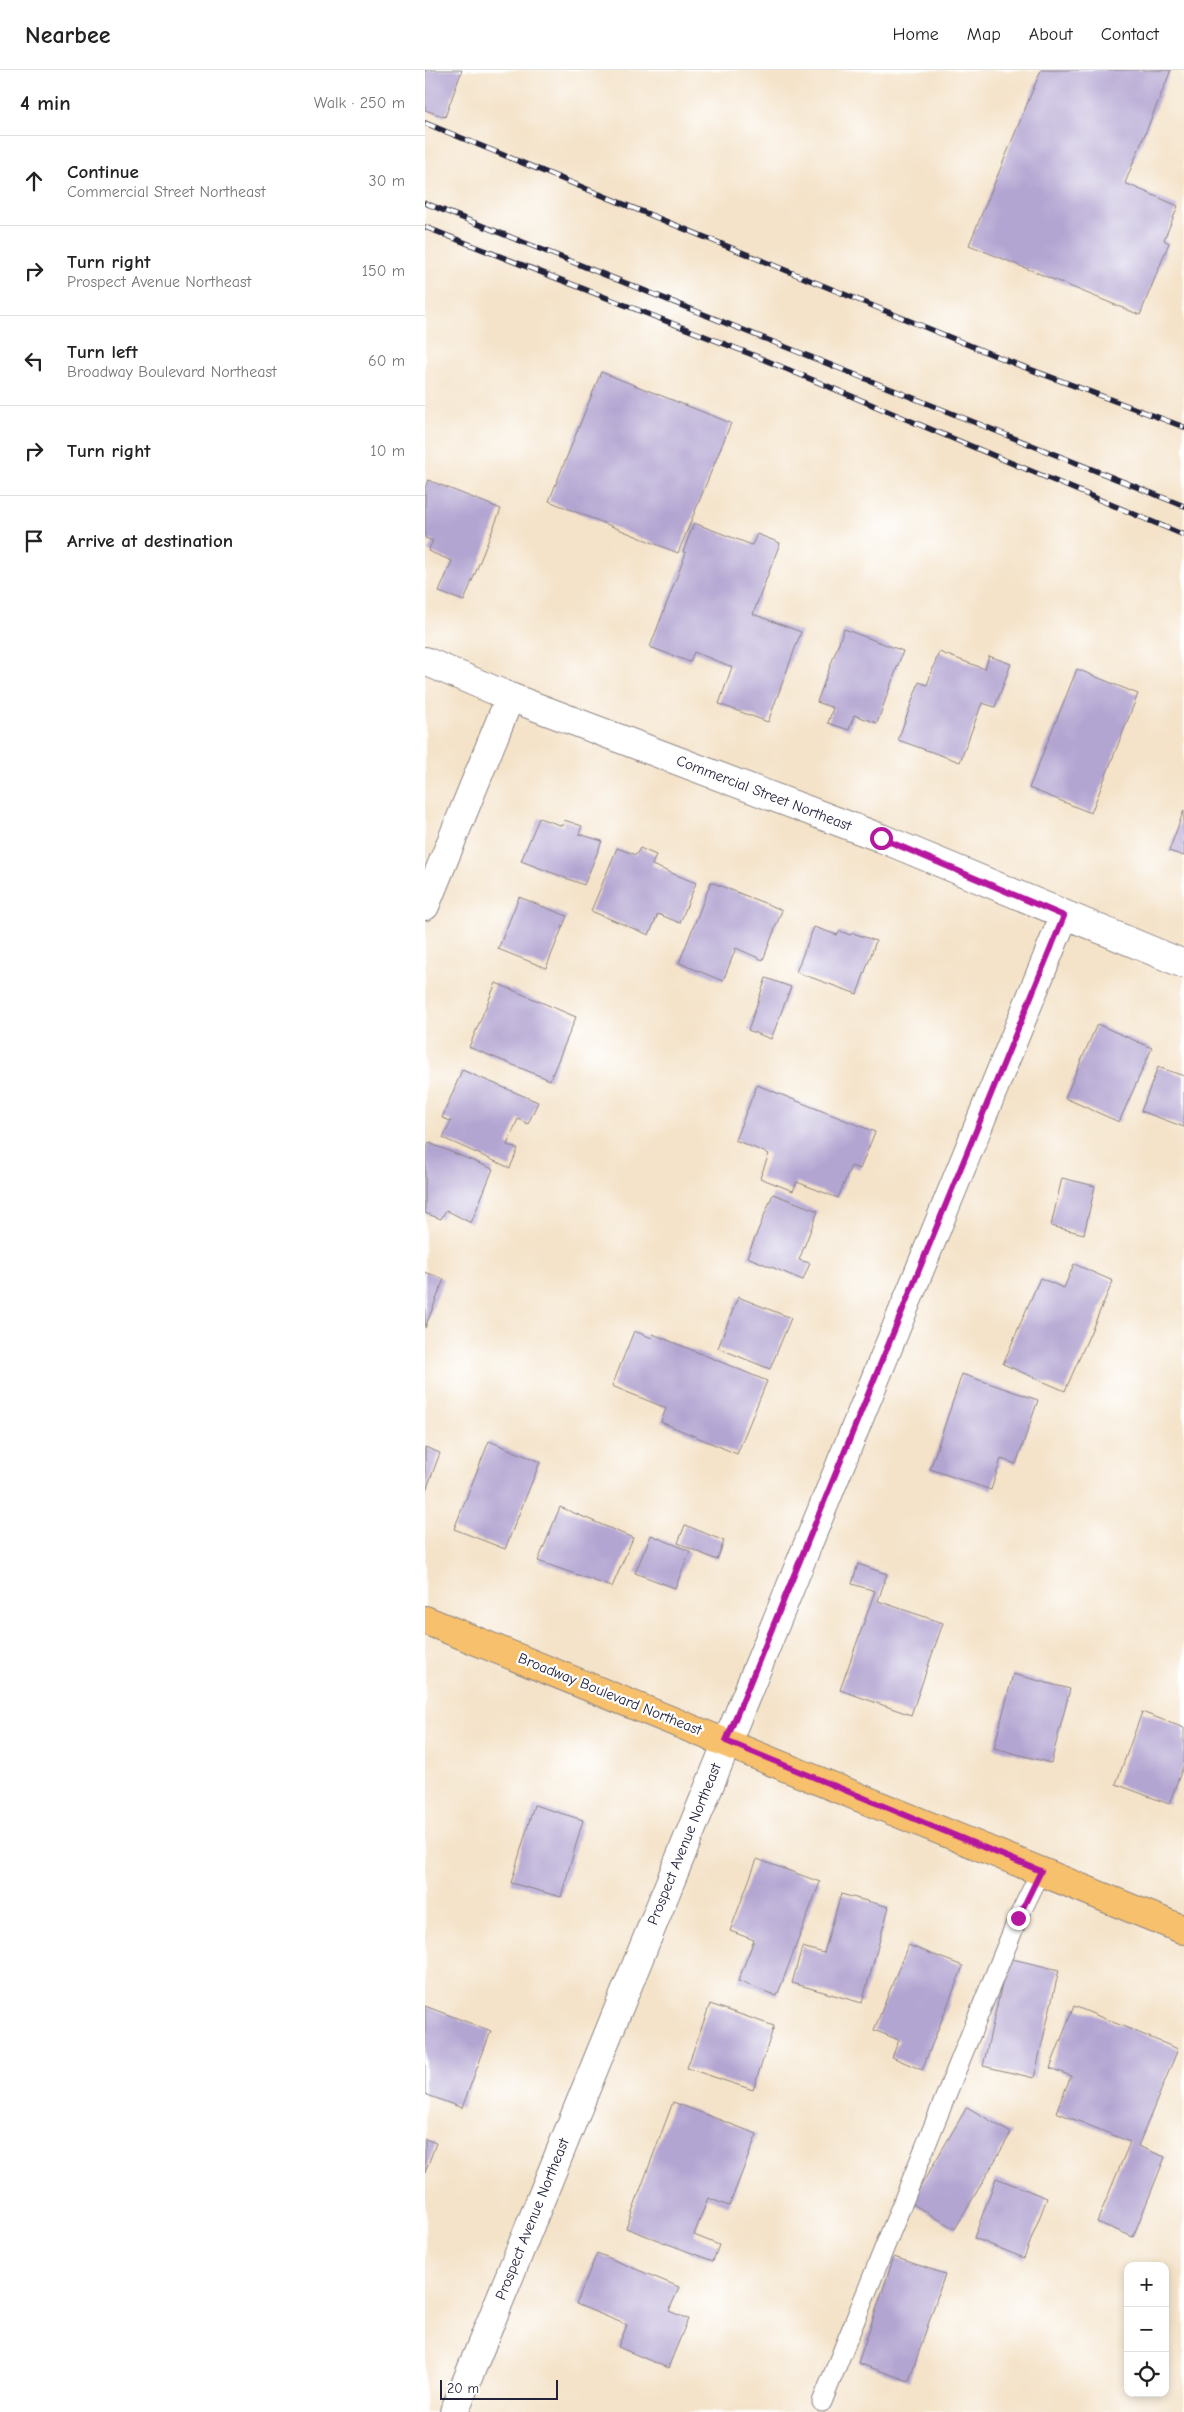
<!DOCTYPE html>
<meta charset="utf-8">
<style>
:root{--surface:#fff;--page:#f2f2f2;--text:#222;--muted:#767676;--line:#e0e0e0}
body{margin:0;font-family:"Comic Neue",sans-serif;background:var(--page);color:var(--text)}
.controls{position:absolute;right:15px;bottom:15px;display:grid;overflow:hidden;border-radius:10px;box-shadow:0 2px 8px #0003}
.controls button{width:45px;height:45px;display:grid;place-items:center;padding:0;border:0;border-bottom:1px solid var(--line);background:var(--surface);color:var(--text);font:25px sans-serif}
.scale{position:absolute;left:15px;bottom:12px;width:118px;box-sizing:border-box;padding-left:5px;border:2px solid #22223b;border-top:0;font-size:14px;line-height:18px;white-space:nowrap;color:#22223b;-webkit-text-stroke:4px #fff;paint-order:stroke}
.stop{position:absolute;width:15px;height:15px;margin:-11px;border:4px solid #b5179e;border-radius:50%;background:#fff}
.stop.end{background:#b5179e;border-color:#fff;box-shadow:0 1px 5px #0008}
.list{margin:0;padding:0;list-style:none}
h2{display:flex;justify-content:space-between;align-items:center;height:65px;margin:0;padding:0 20px;font-size:21px}
h2 small{font-size:16px;font-weight:400;color:var(--muted)}
.list li{display:grid;grid-template-columns:32px 1fr auto;gap:15px;align-items:center;box-sizing:border-box;height:90px;padding:0 20px;border-top:1px solid var(--line)}
.list b{display:block;font-size:19px;white-space:nowrap}
.list p{margin:0;font-size:16px;white-space:nowrap;color:var(--muted)}
.list em{font-size:16px;font-style:normal;color:var(--muted)}
.icon{flex:none;width:28px;height:28px;fill:none;stroke:currentColor;stroke-width:2;stroke-linecap:round;stroke-linejoin:round}
.map{position:relative;flex:none;width:759px;height:2342px;overflow:hidden}
header{display:flex;align-items:center;gap:30px;box-sizing:border-box;height:70px;padding:0 25px;background:var(--surface);border-bottom:1px solid var(--line)}
header strong{font-size:24px}
nav{display:flex;gap:28px;margin-inline-start:auto;font-size:18px}
main{display:flex}
aside{flex:1;background:var(--surface)}
.map>svg:first-child{display:block}
.building{fill:#b3a5d1}
.lines{fill:none;stroke-linecap:round;stroke-linejoin:round}
.service-casing{stroke:#8b8282;stroke-width:21}
.minor-casing{stroke:#8b8282;stroke-width:30}
.primary-casing{stroke:#8b8282;stroke-width:30}
.service{stroke:#fff;stroke-width:19}
.minor{stroke:#fff;stroke-width:28}
.primary{stroke:#f7c06c;stroke-width:28}
.rail-casing{stroke:#22223b;stroke-width:5.5}
.rail{stroke:#fff;stroke-width:4;stroke-dasharray:11;stroke-linecap:butt}
.route{stroke:#b5179e;stroke-width:6}
.labels{text-anchor:middle;stroke-width:4.5;stroke-linejoin:round;paint-order:stroke}
.street-label{font-size:15px;fill:#22223b;stroke:#fff}
</style>
<header>
<strong>Nearbee</strong>
<nav><a>Home</a><a>Map</a><a>About</a><a>Contact</a></nav>
</header>
<main>
<aside>
<h2>4 min<small>Walk · 250 m</small></h2>
<ul class="list">
<li><svg class="icon" aria-label="ahead" viewBox="0 0 24 24"><path d="M12 20V5M6 11l6-6 6 6"/></svg><div><b>Continue</b><p>Commercial Street Northeast</p></div><em>30 m</em></li>
<li><svg class="icon" aria-label="right" viewBox="0 0 24 24"><path d="M7 20v-9h11M14 6l5 5-5 5"/></svg><div><b>Turn right</b><p>Prospect Avenue Northeast</p></div><em>150 m</em></li>
<li><svg class="icon" aria-label="left" viewBox="0 0 24 24"><path d="M17 20v-9H6M10 6l-5 5 5 5"/></svg><div><b>Turn left</b><p>Broadway Boulevard Northeast</p></div><em>60 m</em></li>
<li><svg class="icon" aria-label="right" viewBox="0 0 24 24"><path d="M7 20v-9h11M14 6l5 5-5 5"/></svg><div><b>Turn right</b></div><em>10 m</em></li>
<li><svg class="icon" aria-label="arrive" viewBox="0 0 24 24"><path d="M6 21V4h12l-3 4 3 4H6"/></svg><div><b>Arrive at destination</b></div></li>
</ul>
</aside>
<div class="map">
<svg width="759" height="2342" viewBox="0 0 759 2342">
<rect width="100%" height="100%" fill="#fff"/>
<filter id="ink" filterUnits="userSpaceOnUse"><feTurbulence type="fractalNoise" baseFrequency=".02" numOctaves="2"/><feDisplacementMap in="SourceGraphic" scale="10" xChannelSelector="R" yChannelSelector="G"/><feConvolveMatrix kernelMatrix="1 2 1 2 8 2 1 2 1" color-interpolation-filters="sRGB"/></filter>
<filter id="wash" filterUnits="userSpaceOnUse"><feTurbulence type="fractalNoise" baseFrequency=".0096" numOctaves="4" result="noise"/><feDisplacementMap in="SourceGraphic" scale="20" xChannelSelector="R" yChannelSelector="G"/><feGaussianBlur stdDeviation="1.12" result="paint"/><feColorMatrix in="noise" values="0 0 0 0 0 0 0 0 0 0 0 0 0 0 0 0 0 1.4 0 .05"/><feComposite in="paint" operator="in"/></filter>
<g filter="url(#wash)">
<rect width="100%" height="100%" fill="#f4e3c9"/>
<g id="blocks">
<g class="building">
<polygon points="0,0 37,0 20,47 0,40"/>
<polygon points="616,0 746,0 700,113 753,136 739,170 744,173 715,245 544,175"/>
<polygon points="176,302 306,353 253,483 124,431"/>
<polygon points="3,410 76,439 39,531 14,522 27,491 3,481 8,471 0,468 0,418"/>
<polygon points="269,453 327,475 332,464 355,473 328,544 376,562 343,652 294,634 307,597 269,582 265,592 225,577 261,483 258,482"/>
<polygon points="419,559 478,581 452,653 429,645 424,660 403,653 408,638 392,632"/>
<polygon points="514,582 560,599 564,586 586,594 570,637 557,633 535,692 473,670 494,612 502,615"/>
<polygon points="652,599 713,624 666,743 604,718"/>
<polygon points="759,740 759,786 744,781"/>
<polygon points="114,748 138,756 139,750 157,756 154,764 177,771 159,815 96,791"/>
<polygon points="192,778 211,785 215,778 231,785 227,795 271,813 255,853 233,844 224,865 166,841"/>
<polygon points="286,812 357,840 338,890 311,878 298,911 254,893"/>
<polygon points="94,827 142,846 121,898 73,879"/>
<polygon points="389,857 412,865 415,861 425,865 428,863 451,871 432,924 371,902"/>
<polygon points="341,908 366,917 346,969 323,960"/>
<polygon points="71,913 151,947 125,1010 44,977"/>
<polygon points="672,954 727,978 694,1052 640,1028"/>
<polygon points="733,997 759,1006 759,1057 716,1041"/>
<polygon points="37,1000 113,1032 103,1054 93,1049 82,1075 93,1079 85,1098 18,1068 26,1051 17,1048"/>
<polygon points="332,1015 450,1062 435,1099 426,1096 413,1128 372,1112 368,1121 335,1108 344,1084 310,1070"/>
<polygon points="4,1073 68,1099 46,1153 21,1140 16,1149 0,1143 0,1084"/>
<polygon points="637,1108 670,1116 659,1164 626,1156"/>
<polygon points="348,1124 393,1141 374,1190 385,1193 378,1210 322,1187"/>
<polygon points="649,1194 688,1211 640,1321 578,1294 615,1208 639,1218"/>
<polygon points="0,1202 19,1209 0,1258"/>
<polygon points="313,1227 366,1248 345,1299 293,1278"/>
<polygon points="209,1261 227,1268 228,1264 342,1311 312,1384 236,1352 241,1338 187,1316"/>
<polygon points="537,1304 613,1330 591,1394 576,1389 566,1420 505,1399"/>
<polygon points="64,1371 115,1392 80,1479 29,1459"/>
<polygon points="0,1377 15,1383 0,1423"/>
<polygon points="135,1437 208,1468 187,1517 113,1491"/>
<polygon points="260,1455 299,1471 292,1490 253,1473"/>
<polygon points="226,1465 265,1481 250,1518 210,1503"/>
<polygon points="433,1494 462,1504 453,1531 518,1553 486,1645 415,1620 450,1521 427,1514"/>
<polygon points="588,1604 645,1619 626,1693 569,1678"/>
<polygon points="717,1642 759,1658 759,1694 744,1734 691,1714"/>
<polygon points="109,1735 158,1750 136,1827 86,1813"/>
<polygon points="332,1789 395,1812 352,1926 313,1911 329,1870 305,1861"/>
<polygon points="416,1824 464,1837 437,1933 367,1913 377,1877 399,1883"/>
<polygon points="483,1875 538,1896 497,2000 467,1987 474,1970 449,1960"/>
<polygon points="583,1888 634,1900 609,2008 558,1996"/>
<polygon points="285,1934 349,1956 328,2020 262,1998"/>
<polygon points="0,1936 66,1961 37,2038 0,2024"/>
<polygon points="649,1936 753,1979 713,2076 740,2087 708,2167 672,2152 705,2072 631,2042 646,2006 625,1998"/>
<polygon points="248,2032 332,2064 304,2136 283,2128 269,2165 294,2175 288,2191 201,2158"/>
<polygon points="542,2037 586,2063 530,2159 486,2133"/>
<polygon points="0,2069 11,2073 0,2103"/>
<polygon points="571,2108 622,2128 599,2188 549,2168"/>
<polygon points="172,2183 254,2217 244,2241 263,2249 243,2298 193,2277 202,2255 151,2234"/>
<polygon points="469,2187 520,2204 484,2311 433,2293"/>
</g>
</g>
</g>
<g filter="url(#ink)">
<use href="#blocks" fill-opacity="0" stroke="#8b8282" stroke-width="1"/>
<g class="lines">
<defs>
<polyline id="service" points="397,2332 562,1924 593,1848 616,1801"/>
<g id="minor">
<polyline points="0,591 85,627 456,768 759,894"/>
<polyline points="0,836 85,627"/>
<polyline points="29,2342 639,846"/>
</g>
<polyline id="primary" points="0,1550 759,1860"/>
</defs>
<use href="#service" class="service-casing"/>
<use href="#minor" class="minor-casing"/>
<use href="#primary" class="primary-casing"/>
<use href="#service" class="service"/>
<use href="#minor" class="minor"/>
<use href="#primary" class="primary"/>
<defs>
<g id="rail">
<polyline points="0,53 583,291 759,357"/>
<polyline points="0,133 759,436"/>
<polyline points="0,157 328,285 759,465"/>
</g>
</defs>
<use href="#rail" class="rail-casing"/>
<use href="#rail" class="rail"/>
</g>
</g>
<g class="lines" filter="url(#ink)">
<polyline class="route" points="456,768 639,846 301,1671 616,1801 593,1848"/>
</g>
<g class="labels">
<g class="street-label">
<text transform="translate(339 723) rotate(21)" y="5">Commercial Street Northeast</text>
<text transform="translate(185 1624) rotate(22)" y="5">Broadway Boulevard Northeast</text>
<text transform="translate(259 1774) rotate(-68)" y="5">Prospect Avenue Northeast</text>
<text transform="translate(107 2149) rotate(-68)" y="5">Prospect Avenue Northeast</text>
</g>
</g>
</svg>
<div class="controls">
<button>+</button>
<button>−</button>
<button><svg class="icon" aria-label="locate" viewBox="0 0 24 24"><circle cx="12" cy="12" r="6"/><path d="M12 2v4M12 18v4M2 12h4M18 12h4"/></svg></button>
</div>
<div class="scale">20 m</div>
<div class="stop" style="left:456px;top:768px"></div>
<div class="stop end" style="left:593px;top:1848px"></div>
</div>
</main>
